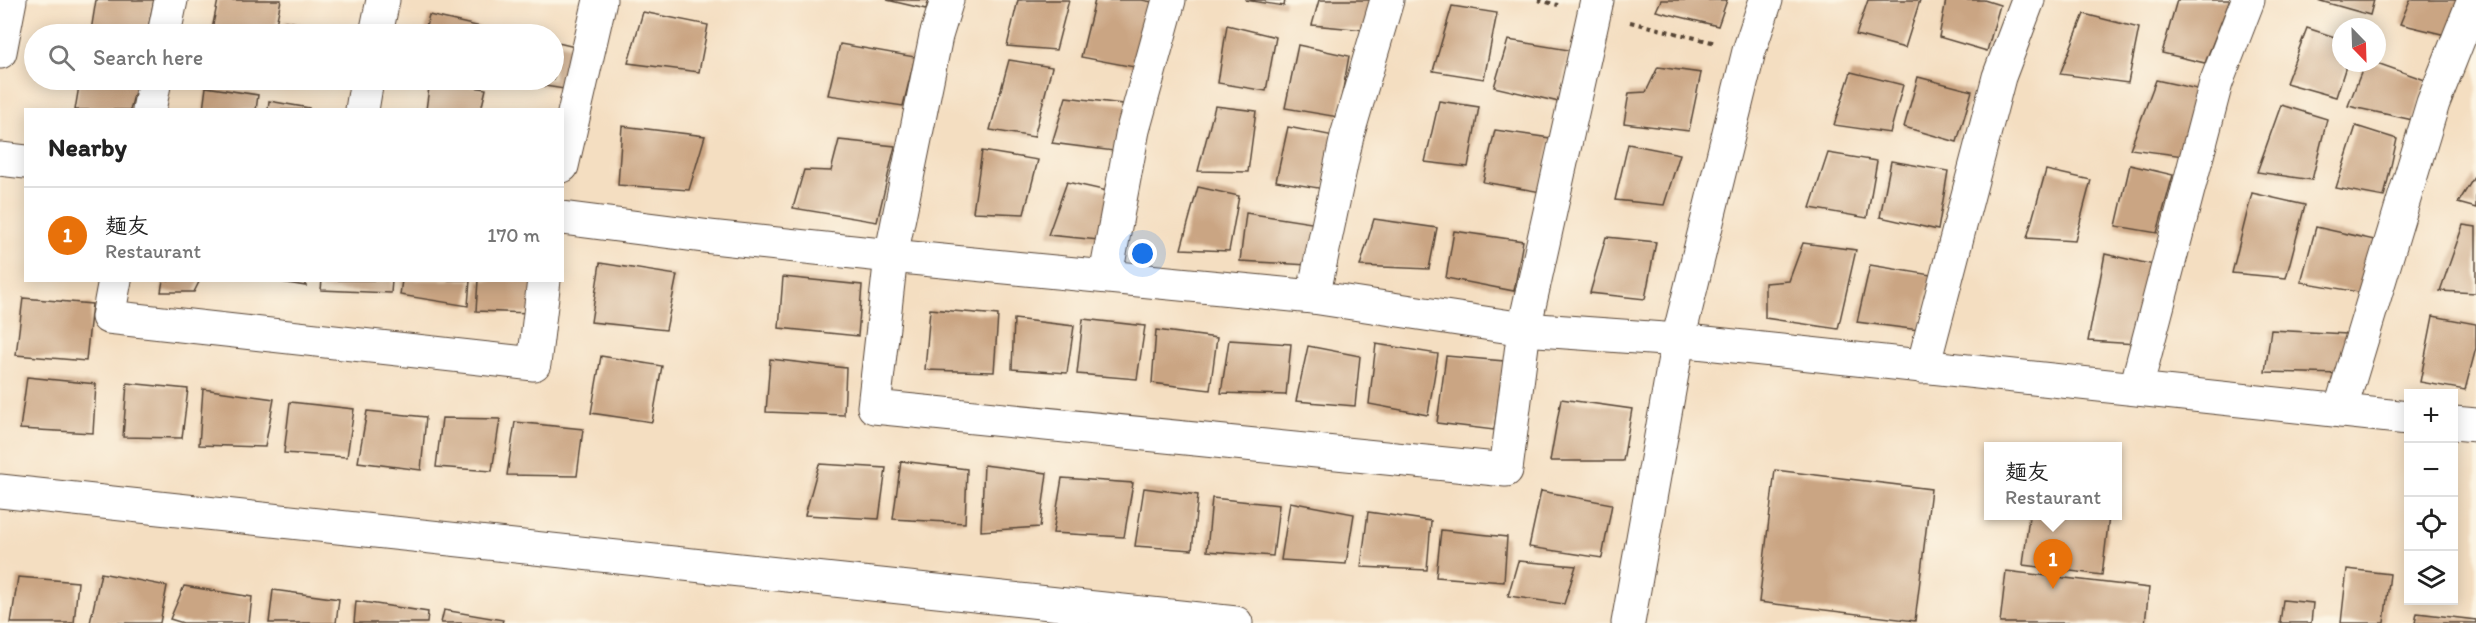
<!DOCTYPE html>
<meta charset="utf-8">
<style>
:root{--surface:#fff;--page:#f2f2f2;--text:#222;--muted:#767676;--line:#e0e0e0;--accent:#d1495b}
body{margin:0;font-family:Itim,"Klee One",sans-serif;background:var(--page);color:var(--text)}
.controls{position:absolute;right:18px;bottom:18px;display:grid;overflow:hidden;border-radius:0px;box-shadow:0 3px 15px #0003}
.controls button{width:54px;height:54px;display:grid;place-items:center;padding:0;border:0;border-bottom:2px solid var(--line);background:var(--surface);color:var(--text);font:30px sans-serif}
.compass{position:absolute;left:2332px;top:18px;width:54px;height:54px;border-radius:50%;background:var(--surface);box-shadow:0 3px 15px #0003;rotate:157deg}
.you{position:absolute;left:1143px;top:254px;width:21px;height:21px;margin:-15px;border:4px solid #fff;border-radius:50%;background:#1a73e8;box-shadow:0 0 0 9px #1a73e833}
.badge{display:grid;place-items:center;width:39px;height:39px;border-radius:50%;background:var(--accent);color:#fff;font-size:20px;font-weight:700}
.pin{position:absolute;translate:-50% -50px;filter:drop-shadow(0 2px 3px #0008)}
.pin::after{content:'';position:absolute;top:32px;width:21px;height:18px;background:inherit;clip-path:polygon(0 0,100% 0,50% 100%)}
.popup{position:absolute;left:1984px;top:442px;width:138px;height:78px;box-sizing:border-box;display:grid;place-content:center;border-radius:0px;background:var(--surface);filter:drop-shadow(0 2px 4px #0005);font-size:20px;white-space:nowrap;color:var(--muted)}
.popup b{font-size:22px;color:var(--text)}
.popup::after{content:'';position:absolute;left:50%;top:100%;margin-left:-12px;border:12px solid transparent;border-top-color:var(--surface)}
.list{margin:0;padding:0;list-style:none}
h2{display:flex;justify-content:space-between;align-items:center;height:78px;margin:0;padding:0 24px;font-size:26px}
h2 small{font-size:20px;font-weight:400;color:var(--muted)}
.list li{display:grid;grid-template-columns:39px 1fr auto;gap:18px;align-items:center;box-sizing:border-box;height:96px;padding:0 24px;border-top:2px solid var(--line)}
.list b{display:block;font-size:22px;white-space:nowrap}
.list p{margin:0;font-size:20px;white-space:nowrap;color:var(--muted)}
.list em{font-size:20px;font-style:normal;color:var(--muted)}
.icon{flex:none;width:33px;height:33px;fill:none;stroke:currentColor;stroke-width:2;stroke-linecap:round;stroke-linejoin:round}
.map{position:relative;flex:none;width:2476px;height:623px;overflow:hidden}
.search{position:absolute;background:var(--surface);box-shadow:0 3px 15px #0003;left:24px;top:24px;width:540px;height:66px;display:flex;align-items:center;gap:15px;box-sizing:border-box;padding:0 21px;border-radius:33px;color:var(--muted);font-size:22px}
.panel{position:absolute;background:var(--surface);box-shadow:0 3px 15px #0003;left:24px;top:108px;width:540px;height:174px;border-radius:0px}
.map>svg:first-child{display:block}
.building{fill:#caa583}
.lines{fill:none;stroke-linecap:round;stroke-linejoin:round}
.street-casing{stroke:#574536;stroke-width:35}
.secondary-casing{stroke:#574536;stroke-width:35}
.path{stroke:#574536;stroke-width:4;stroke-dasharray:4.5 4.5;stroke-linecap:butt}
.street{stroke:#fff;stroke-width:33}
.secondary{stroke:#fff;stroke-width:33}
</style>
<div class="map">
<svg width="2476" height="623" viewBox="0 0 2476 623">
<rect width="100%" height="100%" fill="#fcf5e5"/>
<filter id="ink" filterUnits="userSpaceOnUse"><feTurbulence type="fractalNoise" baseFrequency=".0167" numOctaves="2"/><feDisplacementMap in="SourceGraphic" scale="12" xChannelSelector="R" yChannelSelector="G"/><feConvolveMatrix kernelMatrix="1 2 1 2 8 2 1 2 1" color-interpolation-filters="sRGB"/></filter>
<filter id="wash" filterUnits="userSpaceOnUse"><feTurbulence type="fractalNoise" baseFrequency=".008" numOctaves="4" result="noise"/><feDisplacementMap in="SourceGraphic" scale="24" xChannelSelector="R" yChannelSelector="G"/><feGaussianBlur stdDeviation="1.35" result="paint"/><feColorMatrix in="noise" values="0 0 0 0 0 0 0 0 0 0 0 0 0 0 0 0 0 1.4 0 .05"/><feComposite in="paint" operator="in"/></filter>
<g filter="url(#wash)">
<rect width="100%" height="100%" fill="#f4dec1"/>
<g id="blocks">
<g class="building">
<polygon points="96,0 154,0 147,34 91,31"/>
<polygon points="218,0 281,0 274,34 211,34"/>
<polygon points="887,0 929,0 926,9"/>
<polygon points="1018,0 1069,0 1056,50 1007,46"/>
<polygon points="1095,0 1142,0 1158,3 1134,67 1081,57"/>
<polygon points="1245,0 1285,0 1284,6"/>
<polygon points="1319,0 1373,0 1366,30 1312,25"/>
<polygon points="1661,0 1727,0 1718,26 1656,11"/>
<polygon points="1868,0 1920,0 1905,48 1856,35"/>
<polygon points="1946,0 1984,0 2000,5 1987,51 1939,37"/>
<polygon points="2177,0 2230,0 2205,63 2162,53"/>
<polygon points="2317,0 2374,0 2370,15"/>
<polygon points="2410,0 2462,0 2450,36 2400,24"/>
<polygon points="1452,6 1497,13 1484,79 1433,71"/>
<polygon points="643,12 708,25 699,72 628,63"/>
<polygon points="2084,14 2139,28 2128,83 2060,74"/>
<polygon points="429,15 494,30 493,34 424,34"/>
<polygon points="285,21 357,33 357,34 283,34"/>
<polygon points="1227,25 1276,37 1266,91 1218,83"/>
<polygon points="2307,28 2341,39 2341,63 2347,63 2336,97 2286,83"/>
<polygon points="1508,40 1569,50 1559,102 1494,87"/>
<polygon points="554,42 575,47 564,89 513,81 554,80"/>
<polygon points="840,44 915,57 903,106 828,95"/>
<polygon points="1298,45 1349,56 1338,117 1285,108"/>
<polygon points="1009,60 1052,67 1034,137 990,130"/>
<polygon points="2365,63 2377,63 2425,80 2413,120 2348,106"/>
<polygon points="1658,67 1701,73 1689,131 1624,123 1629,93 1646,92"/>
<polygon points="1851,72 1903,85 1890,133 1834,125"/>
<polygon points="1918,77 1972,91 1957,142 1904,127"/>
<polygon points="80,80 138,80 130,110 75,110"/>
<polygon points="325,80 346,80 344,84"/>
<polygon points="430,80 486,89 481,110 426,110"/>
<polygon points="2156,80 2202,90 2184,156 2130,149"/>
<polygon points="206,87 258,95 256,110 203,110"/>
<polygon points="1066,97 1130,105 1114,151 1052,143"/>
<polygon points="269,101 309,108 309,110 268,110"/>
<polygon points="1439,101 1479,107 1468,167 1425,162"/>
<polygon points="2281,105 2327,119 2312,180 2257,172"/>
<polygon points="1215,106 1256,111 1248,172 1198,171"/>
<polygon points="622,126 705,136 689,190 618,185"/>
<polygon points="2356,126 2397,139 2384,197 2336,188"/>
<polygon points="1288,127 1334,136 1324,189 1276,181"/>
<polygon points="1495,130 1550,138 1541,192 1483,182"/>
<polygon points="839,140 895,146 877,222 793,208 804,170 831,171"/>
<polygon points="1628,144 1680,154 1664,205 1615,200"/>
<polygon points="982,151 1038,160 1024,214 973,212"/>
<polygon points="1828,153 1877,161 1867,218 1810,208"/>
<polygon points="1891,161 1948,171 1938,230 1880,217"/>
<polygon points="2130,165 2173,175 2157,233 2116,226"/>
<polygon points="2046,170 2091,180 2075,241 2027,238"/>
<polygon points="2476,174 2476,208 2458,203"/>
<polygon points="1067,182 1112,192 1099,240 1048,235"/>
<polygon points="1198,187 1239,196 1229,251 1181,249"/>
<polygon points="2252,193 2305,205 2286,278 2232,273"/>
<polygon points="1246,213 1318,224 1308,265 1240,261"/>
<polygon points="1374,219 1437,228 1429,269 1360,266"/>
<polygon points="2463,225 2476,227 2476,293 2440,291"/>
<polygon points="2316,227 2379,241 2364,293 2301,282"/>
<polygon points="1454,231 1523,241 1514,291 1446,278"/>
<polygon points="1606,237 1656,242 1645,299 1590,293"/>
<polygon points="1803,243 1856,250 1838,329 1765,318 1765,283 1789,281"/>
<polygon points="2105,254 2154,265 2137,344 2088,341"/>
<polygon points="600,263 677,275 666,330 591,322"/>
<polygon points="1870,265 1931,275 1919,330 1857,322"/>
<polygon points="783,277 862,285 858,336 779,328"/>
<polygon points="163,280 200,280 194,292 161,292"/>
<polygon points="269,280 306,280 306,286"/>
<polygon points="322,280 392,280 391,293 321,290"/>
<polygon points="402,280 470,280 468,306 400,295"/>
<polygon points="478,280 536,280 533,313 476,311"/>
<polygon points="23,298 92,304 86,361 16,355"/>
<polygon points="930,309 998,315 994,372 925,370"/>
<polygon points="2433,316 2476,324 2476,348 2465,390 2420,382"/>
<polygon points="1014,319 1074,326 1067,373 1012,369"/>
<polygon points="1083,319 1145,326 1137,379 1077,374"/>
<polygon points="1156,330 1217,338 1210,390 1152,383"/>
<polygon points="2271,330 2347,334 2340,374 2265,372"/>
<polygon points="1229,340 1291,344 1286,395 1221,393"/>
<polygon points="1376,344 1438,354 1428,415 1369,404"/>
<polygon points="1308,346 1360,356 1355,406 1296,401"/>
<polygon points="601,356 662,366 652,422 591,413"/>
<polygon points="1446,356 1504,361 1494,430 1437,423"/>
<polygon points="770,359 846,368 844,415 766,412"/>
<polygon points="27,377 96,384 93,433 20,429"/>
<polygon points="127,383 188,389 182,438 123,437"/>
<polygon points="203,389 274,399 265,447 199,445"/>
<polygon points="1561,399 1632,409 1623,461 1550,461"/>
<polygon points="290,402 354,409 347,457 284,453"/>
<polygon points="367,411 426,417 421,470 358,462"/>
<polygon points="442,418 500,419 492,471 436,467"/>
<polygon points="515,422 583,429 577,476 507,475"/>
<polygon points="901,461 967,469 965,523 893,519"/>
<polygon points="819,464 886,468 879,519 805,515"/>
<polygon points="984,465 1047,473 1040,527 981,531"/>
<polygon points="1775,470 1931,489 1915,621 1759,602"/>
<polygon points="1062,478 1133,483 1124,537 1053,533"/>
<polygon points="1144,488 1198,495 1192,550 1135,546"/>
<polygon points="1541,491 1612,504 1602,558 1529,547"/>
<polygon points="1212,498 1279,505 1273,556 1207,551"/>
<polygon points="1290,502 1354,514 1346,564 1281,560"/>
<polygon points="1368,512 1431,521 1427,570 1361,567"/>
<polygon points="2029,516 2109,516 2102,575 2023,565"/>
<polygon points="1441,530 1507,537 1504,582 1436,577"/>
<polygon points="1518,561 1576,566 1564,604 1508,596"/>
<polygon points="2347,569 2390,574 2384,623 2341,623"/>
<polygon points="2006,571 2149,588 2145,623 2000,623"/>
<polygon points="101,573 167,586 160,623 90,623"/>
<polygon points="18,577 78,582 74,623 11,623"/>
<polygon points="184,586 252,597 249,623 183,623 170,619"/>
<polygon points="273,590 339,599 336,623 269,623"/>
<polygon points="2283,600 2313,603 2311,623 2280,623"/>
<polygon points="356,601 428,612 427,623 354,623"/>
<polygon points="444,610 503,620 502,623 441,623"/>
<polygon points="2417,613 2476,620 2476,623 2415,623"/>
</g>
</g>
</g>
<g filter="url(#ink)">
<use href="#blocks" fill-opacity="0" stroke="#574536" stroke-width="1.5"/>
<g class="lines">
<defs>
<g id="street">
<polyline points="947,0 936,36 891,256 874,407 1506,470 1524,329 1597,0"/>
<polyline points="164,34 171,0"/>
<polyline points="376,34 383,0"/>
<polyline points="149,110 155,80"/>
<polyline points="362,110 367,80"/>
<polyline points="0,159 26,162"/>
<polyline points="562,166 600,0"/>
<polyline points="562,218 711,237 891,256 1313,297 1524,329 1678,340 2408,418"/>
<polyline points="1106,275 1133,130 1169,0"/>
<polyline points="115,280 108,317 534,364 544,280"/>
<polyline points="1313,297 1347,136 1387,0"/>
<polyline points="1923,367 1999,77 2028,0"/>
<polyline points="2136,388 2216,83 2248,0"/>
<polyline points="2340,411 2433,103 2474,0"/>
<polyline points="2454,423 2476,425"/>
</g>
<g id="secondary">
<polyline points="0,52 10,0"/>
<polyline points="0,491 1236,623"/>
<polyline points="1628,623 1678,340 1749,51 1766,0"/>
</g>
</defs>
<use href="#street" class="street-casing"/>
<use href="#secondary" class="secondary-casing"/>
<g class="path">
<polyline points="1538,0 1558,5"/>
<polyline points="1630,22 1716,43"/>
</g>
<use href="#street" class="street"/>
<use href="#secondary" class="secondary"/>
</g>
</g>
</svg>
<div class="controls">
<button>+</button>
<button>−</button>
<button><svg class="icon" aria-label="locate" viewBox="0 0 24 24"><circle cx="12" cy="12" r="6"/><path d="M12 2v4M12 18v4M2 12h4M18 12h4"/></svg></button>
<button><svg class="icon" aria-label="layers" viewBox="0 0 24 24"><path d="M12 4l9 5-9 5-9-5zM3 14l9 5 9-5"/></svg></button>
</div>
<svg class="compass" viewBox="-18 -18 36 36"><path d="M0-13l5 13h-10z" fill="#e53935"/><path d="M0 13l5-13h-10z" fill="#767676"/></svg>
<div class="you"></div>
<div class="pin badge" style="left:2053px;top:589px;background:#e8710a">1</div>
<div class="popup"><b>麺友</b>Restaurant</div>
<div class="search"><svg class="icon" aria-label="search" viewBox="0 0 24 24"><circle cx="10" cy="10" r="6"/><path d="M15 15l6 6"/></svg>Search here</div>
<section class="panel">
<h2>Nearby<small></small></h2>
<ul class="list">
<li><span class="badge" style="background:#e8710a">1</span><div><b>麺友</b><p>Restaurant</p></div><em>170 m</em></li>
</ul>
</section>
</div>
